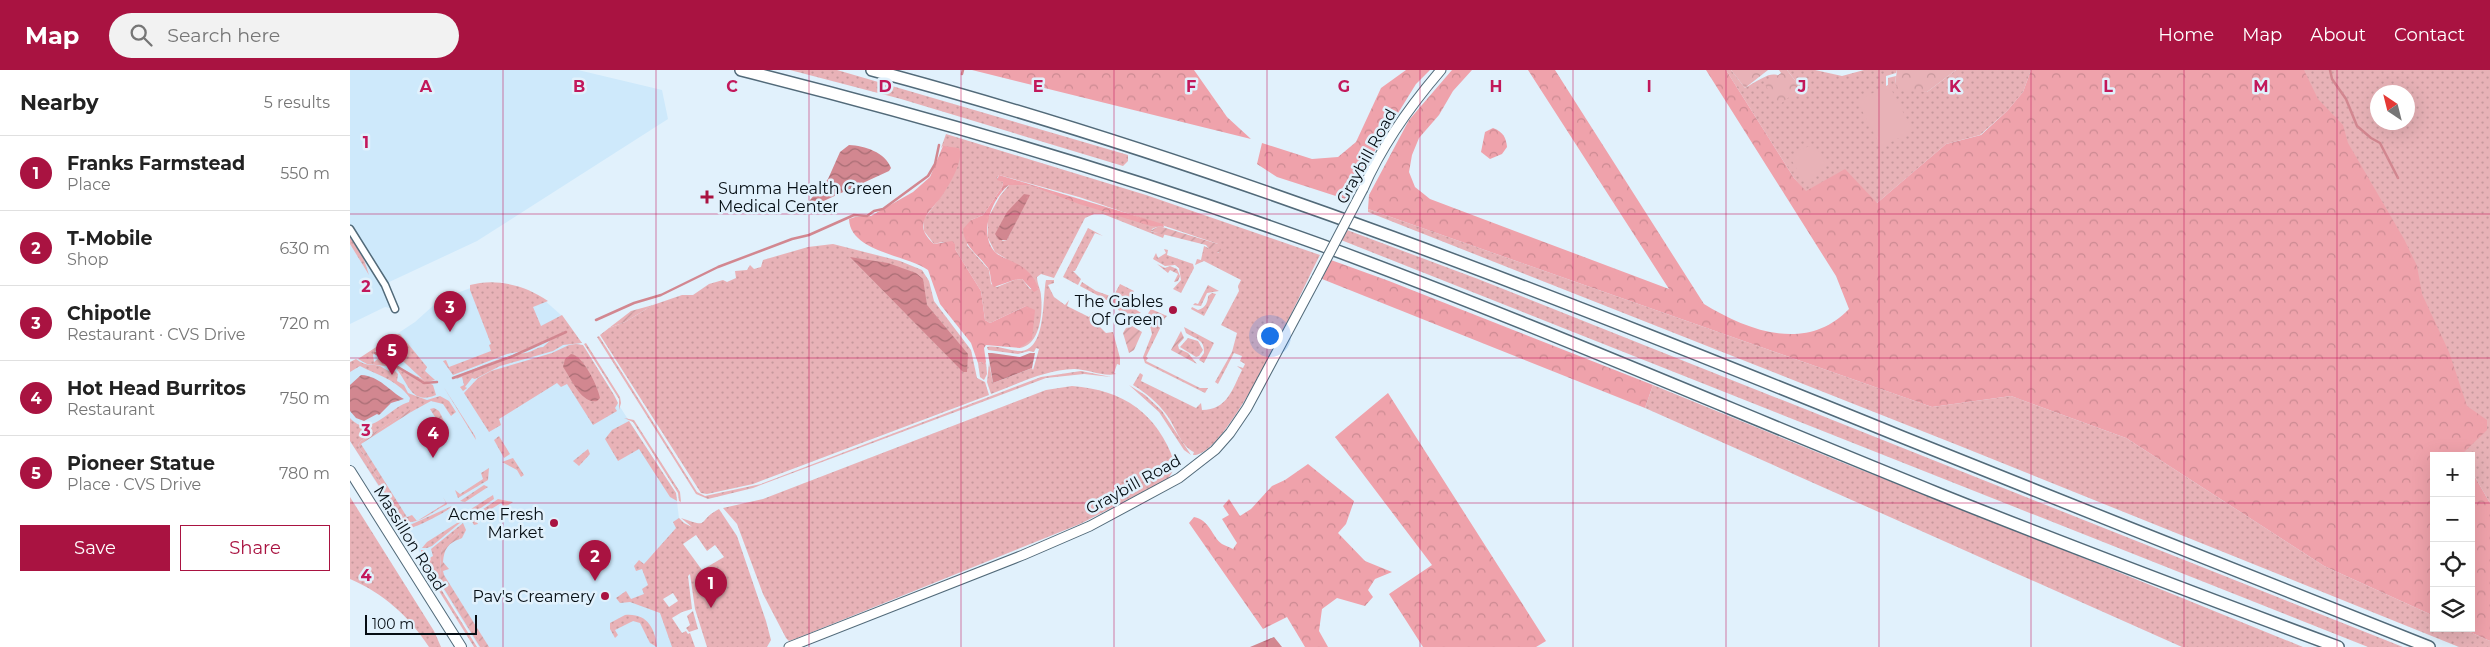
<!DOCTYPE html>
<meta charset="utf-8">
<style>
:root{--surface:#fff;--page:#f2f2f2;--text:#222;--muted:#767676;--line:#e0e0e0;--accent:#a91341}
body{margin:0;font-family:Montserrat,sans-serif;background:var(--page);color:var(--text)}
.controls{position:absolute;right:15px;bottom:15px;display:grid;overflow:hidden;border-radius:0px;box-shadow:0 5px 20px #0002}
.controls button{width:45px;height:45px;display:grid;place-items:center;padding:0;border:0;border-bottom:1px solid var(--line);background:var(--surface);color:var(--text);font:25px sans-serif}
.compass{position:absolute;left:2020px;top:15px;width:45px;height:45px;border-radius:50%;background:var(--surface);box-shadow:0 5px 20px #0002;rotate:325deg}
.scale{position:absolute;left:15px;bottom:12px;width:112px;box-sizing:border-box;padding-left:5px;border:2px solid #050d13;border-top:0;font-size:14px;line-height:18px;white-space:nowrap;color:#050d13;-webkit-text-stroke:4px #e1f1fc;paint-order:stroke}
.you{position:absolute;left:919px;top:265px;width:18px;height:18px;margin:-12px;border:4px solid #fff;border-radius:50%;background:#1a73e8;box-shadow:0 0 0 8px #1a73e833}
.badge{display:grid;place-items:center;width:32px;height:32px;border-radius:50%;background:var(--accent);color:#fff;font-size:16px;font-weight:700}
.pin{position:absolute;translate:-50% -41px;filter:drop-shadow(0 1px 2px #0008)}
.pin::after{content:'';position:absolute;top:26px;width:18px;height:15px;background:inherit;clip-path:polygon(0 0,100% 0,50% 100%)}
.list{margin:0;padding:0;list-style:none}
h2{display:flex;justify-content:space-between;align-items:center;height:65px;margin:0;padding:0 20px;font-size:21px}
h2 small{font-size:16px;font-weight:400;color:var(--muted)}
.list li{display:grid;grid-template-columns:32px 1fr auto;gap:15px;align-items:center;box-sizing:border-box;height:75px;padding:0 20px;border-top:1px solid var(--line)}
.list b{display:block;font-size:19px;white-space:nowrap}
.list p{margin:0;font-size:16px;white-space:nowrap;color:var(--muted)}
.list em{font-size:16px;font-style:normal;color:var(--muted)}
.actions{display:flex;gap:10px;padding:15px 20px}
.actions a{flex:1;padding:11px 0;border:1px solid var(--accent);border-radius:0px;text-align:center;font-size:18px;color:var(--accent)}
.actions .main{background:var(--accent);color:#fff}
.icon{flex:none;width:28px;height:28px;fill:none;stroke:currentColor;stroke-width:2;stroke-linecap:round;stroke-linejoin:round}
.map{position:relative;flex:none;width:2140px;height:577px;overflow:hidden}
header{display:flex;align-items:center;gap:30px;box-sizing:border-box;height:70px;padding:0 25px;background:var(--accent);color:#fff}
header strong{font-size:24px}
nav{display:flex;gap:28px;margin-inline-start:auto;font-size:18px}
.search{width:350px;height:45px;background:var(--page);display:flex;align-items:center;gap:12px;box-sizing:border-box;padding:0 18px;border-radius:28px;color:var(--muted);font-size:19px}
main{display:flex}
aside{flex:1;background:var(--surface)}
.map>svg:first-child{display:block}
.built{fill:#cee9fb}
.grass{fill:url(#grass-dots);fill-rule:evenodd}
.forest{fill:url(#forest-crowns)}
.park{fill:url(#park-crowns)}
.garden{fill:url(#garden-furrows)}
.pitch{fill:#e8b2b7}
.water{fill:url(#water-waves)}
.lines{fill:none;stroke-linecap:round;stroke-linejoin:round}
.stream{stroke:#d28790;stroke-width:2.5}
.street-casing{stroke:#526a79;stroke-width:9}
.secondary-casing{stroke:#526a79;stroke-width:11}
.primary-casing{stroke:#526a79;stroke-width:12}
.highway-casing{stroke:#526a79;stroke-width:14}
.street{stroke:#fff;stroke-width:6}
.secondary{stroke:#fff;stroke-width:9}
.primary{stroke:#fff;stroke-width:10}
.highway{stroke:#fff;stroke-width:11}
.secondary-bridge-casing{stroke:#526a79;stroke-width:11;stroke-linecap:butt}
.secondary-bridge{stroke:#fff;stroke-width:9}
.grid{fill:none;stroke:#c2185b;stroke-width:1;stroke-opacity:0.55}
.poi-dot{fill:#a91341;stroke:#e1f1fc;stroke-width:2}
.labels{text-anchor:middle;stroke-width:5;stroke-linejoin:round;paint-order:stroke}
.street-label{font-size:16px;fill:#050d13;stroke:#e1f1fc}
.poi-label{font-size:16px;fill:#050d13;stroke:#e1f1fc;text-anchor:end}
.grid-label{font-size:16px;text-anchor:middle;font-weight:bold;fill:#c2185b;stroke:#e1f1fc;stroke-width:5;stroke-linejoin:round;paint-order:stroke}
</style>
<header>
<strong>Map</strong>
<div class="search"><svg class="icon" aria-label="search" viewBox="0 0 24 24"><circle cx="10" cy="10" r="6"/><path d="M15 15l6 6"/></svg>Search here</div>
<nav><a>Home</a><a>Map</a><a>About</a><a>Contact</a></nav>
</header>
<main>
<aside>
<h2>Nearby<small>5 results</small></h2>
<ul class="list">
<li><span class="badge">1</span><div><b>Franks Farmstead</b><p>Place</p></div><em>550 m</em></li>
<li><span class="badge">2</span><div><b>T-Mobile</b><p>Shop</p></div><em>630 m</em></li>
<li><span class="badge">3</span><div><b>Chipotle</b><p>Restaurant · CVS Drive</p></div><em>720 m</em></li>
<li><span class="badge">4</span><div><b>Hot Head Burritos</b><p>Restaurant</p></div><em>750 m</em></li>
<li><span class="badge">5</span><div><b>Pioneer Statue</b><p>Place · CVS Drive</p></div><em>780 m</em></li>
</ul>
<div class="actions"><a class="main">Save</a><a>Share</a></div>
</aside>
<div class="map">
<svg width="2140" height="577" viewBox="0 0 2140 577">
<defs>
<pattern id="grass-dots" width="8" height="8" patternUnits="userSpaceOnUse" patternTransform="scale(1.25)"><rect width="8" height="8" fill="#e8b2b7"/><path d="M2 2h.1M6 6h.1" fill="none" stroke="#c6989c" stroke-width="1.8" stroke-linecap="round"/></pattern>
<pattern id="forest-crowns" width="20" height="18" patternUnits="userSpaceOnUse" patternTransform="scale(1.25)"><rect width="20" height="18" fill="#efa2ab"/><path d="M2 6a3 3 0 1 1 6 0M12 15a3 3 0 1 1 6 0" fill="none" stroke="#cb8a92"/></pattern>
<pattern id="park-crowns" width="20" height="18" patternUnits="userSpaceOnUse" patternTransform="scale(1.25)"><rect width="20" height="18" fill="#e8b2b7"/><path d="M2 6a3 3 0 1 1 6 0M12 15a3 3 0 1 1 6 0" fill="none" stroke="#c6989c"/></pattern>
<pattern id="garden-furrows" width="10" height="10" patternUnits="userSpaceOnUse" patternTransform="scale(1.25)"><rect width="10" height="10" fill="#e8b2b7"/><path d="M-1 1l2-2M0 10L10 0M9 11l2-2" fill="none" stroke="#c6989c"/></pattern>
<pattern id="water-waves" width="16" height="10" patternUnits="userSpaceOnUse" patternTransform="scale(1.25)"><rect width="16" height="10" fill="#d28790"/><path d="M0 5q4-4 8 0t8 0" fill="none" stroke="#a86d74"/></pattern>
</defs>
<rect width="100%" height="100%" fill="#e1f1fc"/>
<g class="built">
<polygon points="0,0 228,0 312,20 318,49 127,171 35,214 45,239 35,237 0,254"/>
<polygon points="154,213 193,229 211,245 326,424 329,448 334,455 295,499 325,577 129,577 0,371 0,293 12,287 65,252 85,234 104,224 129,215"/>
</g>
<g class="grass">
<polygon points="440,0 487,0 778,85 778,91 773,96 551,29"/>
<path d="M1376,0H1381L1395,18C1426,0 1421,0 1451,18L1437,0H1465L1492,6L1514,0H1547L1546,3L1536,6V16L1538,15V8L1546,6L1545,14L1577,22L1606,0H1681L1673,22L1657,41L1630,65L1596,74L1527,133L1456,122L1444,108Z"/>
<path d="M1892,0H2140V433L2121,400V386H2113ZM2028,22H2058V52H2028Z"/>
<path d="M596,64L796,125L970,185C953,217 878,388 843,385L844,382C830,376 825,355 816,344C807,332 796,323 783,315L790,303L793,305L791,311L846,338L851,333L852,340C877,340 882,320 892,300L887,296L893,298L895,294L890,291L892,286L884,283L868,314L865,312L882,282L887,263L871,255L889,221L888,216L891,210L854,191L845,195L847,189L851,190L854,176L869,183L868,174L729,127L649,105L647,108L653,112L652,117L633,145L621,150L617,175L639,200L641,214L647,217L664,210L672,209L680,219H689L655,188L645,182L638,168V148L650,126L659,115H679L762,143L809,156L802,159L801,162L815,163L813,168L753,144H744L735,148L704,208L691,204L687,207C687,214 691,220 691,226C693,243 690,275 670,278L673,275L676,236L640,253L635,250L631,221L605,179V174L592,172L584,174L574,161L573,150L590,128L599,112L593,76L591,78ZM679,125L657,170L652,171Z"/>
<polygon points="1018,139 1582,337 1661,326 1776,368 1974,496 2084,546 2084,558 2111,558 2140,571 2140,577 2109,577 1610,376 1018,142"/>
<polygon points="738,158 753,166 745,163 725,201 723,201 731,209 728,215 713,207"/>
<polygon points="997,160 1128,209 2053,577 2018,577 991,170"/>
<polygon points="0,167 13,187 19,205 0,174"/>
<polygon points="483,174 550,191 572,200 579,211 584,231 621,280 627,308 635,312 639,325 403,414 357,424 351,423 250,265 259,258 275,252 303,235 332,225 343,225 359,214 373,210 377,212 386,208 385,201 397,200 400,195 404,199 411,197 413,190 458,177"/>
<polygon points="814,179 818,180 817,185 843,194 844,198 831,223 823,219 831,210 829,198 825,195 815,196 803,189 806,183 808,188 816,183"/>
<path d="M696,210H704V213L698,215L704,227L715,235L719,230L717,236L739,247L743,242L742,249L756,263L763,262L770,288V295L767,294L764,303L766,304C753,307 737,299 724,299C695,300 667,314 641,324L637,312L639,293L643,313L682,298L683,300L689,279L686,278L684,282L679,281L668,284L638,280L637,277C646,275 658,280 668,281C697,283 692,229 696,210Z"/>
<polygon points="732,212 746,221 763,227 770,214 784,221 779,235 791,243 774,246 762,233 730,216"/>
<path d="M130,213C154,210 178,217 198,231L183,237L191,256L212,245L232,273L213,275L203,281L150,296L125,309L122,308L115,317L117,318L113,321L110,317L114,315L112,307L106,309L108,306C129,297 153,286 175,283C182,282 187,277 193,277L205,266L173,281L157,284L103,305L93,291L96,290L99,297L141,281L139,275L141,274L120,220V215Z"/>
<polygon points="858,215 869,221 857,223 851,236 843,235 845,233 848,234"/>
<path d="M862,223L866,224L854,246L841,239L842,237L848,240C856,238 858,231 858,226Z"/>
<polygon points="804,244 809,249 815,248 796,287 798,288 796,291 850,318 858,318 855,323 795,293 793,287 802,264 799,252"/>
<path d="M834,257L864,273L854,293L849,290L854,283C855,269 845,269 836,263Z"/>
<path d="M46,264H50L77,297L75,301L85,310L77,312L83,315L86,325C60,336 58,311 45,297L17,294L8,289ZM27,279C42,276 63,302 74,310L30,287L24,292L23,285Z"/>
<polygon points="249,266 347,422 355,426 411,414 691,307 731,301 761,307 734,304 696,308 403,418 358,429 346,424 247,267"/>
<polygon points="838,268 848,271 853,280 849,286 846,287 830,277"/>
<polygon points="236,273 270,327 271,333 269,340 269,329 234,274"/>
<polygon points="226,274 233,275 264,325 268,333 265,338 267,341 243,355 217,314 211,317 207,313 149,349 151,355 139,362 114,323 128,308 141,301 202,283 219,275"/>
<path d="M6,289C16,297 20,293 30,296C36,299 37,302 45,301L48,304L47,311L54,315L58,323L77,330L90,326L99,331L106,342L101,346L93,334L81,331L61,342L59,341L11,371L8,375L50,444L57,447L62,445L67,451L96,433L93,427L97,434L96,435C82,441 63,461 49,447L0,371V348C20,370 38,338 59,332L60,328C46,309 29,306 10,296L0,302V292Z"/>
<polygon points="632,292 635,294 636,292 637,304 634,310 630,307 628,293"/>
<polygon points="779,315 795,325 812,341 841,385 834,380 809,342"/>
<polygon points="1303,315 1496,394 1660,458 1953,577 1832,577 1295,338"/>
<polygon points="93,316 125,366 126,370"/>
<path d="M722,316C774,320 807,343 825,393L822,394L826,396L818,409L730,454L445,569L439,571L436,568L413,524L387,454L373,438L413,429L696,320Z"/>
<polygon points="274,348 284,350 330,422 331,432 329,431 328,423 283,352"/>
<polygon points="279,351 326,423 327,431 320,427 289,379 268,391 255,369 262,360"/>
<polygon points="149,366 160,384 154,388 144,370"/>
<polygon points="238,379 240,384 229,396 223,391"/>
<polygon points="163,388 174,405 171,407 167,400 152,392"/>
<polygon points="139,398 138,410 108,428 105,420 110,424 133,409 131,403"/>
<polygon points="134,415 138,417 115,432 110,431"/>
<polygon points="143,425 144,429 119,446 121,439"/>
<path d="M0,427L84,561L91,577H79C59,546 33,523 0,509Z"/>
<polygon points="148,429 163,432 155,437 151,433 125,449 128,454 124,455 120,448"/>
<path d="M102,436C99,441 67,457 60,458V455Z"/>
<path d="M369,439L387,466L416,551L421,570L417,577H357L345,539L340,504L338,506L342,539L332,542L322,548L332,563L336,561L338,564L340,563L345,577H322L310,543L280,532L270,533L266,528L276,521L281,529L294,524L292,519L298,515L292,499L286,501L284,496L289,490L294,494L326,458L323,452L329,448L334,453L342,457L331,448C362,459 346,451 369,439ZM346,465L357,481L365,475L374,487L352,500L333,474ZM323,523L328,531L319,537L313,529Z"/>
<polygon points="111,452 82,476 77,478 72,478 77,472 107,453"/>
<polygon points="113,453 116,460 112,468 110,469 108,463 105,463 94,475 91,482 90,508 134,577 130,577 76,490 83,486 81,479"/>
<polygon points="71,480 74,480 76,495 127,577 124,577 74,497 71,490"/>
<polygon points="343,541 348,559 339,562 336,558 340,555 337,546"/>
<path d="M275,545C297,543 305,558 307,577L300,573L290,553L283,551L265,560L268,565L265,568L260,559V553Z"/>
</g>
<g class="forest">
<polygon points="622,0 844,0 877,47 901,69"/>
<polygon points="1056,0 1080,0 1066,14 995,129 927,107 907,94 912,73 962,89 988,87 1006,72 1031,18"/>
<path d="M1102,0H1122L1103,21L1089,45L1069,68L1062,85L1059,102L1065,117L1080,129L1319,219L1178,0H1205L1354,234C1398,261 1457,283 1499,239L1486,206L1356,0H1376L1444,108L1456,121L1495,99L1527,133L1596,74L1631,65L1657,41L1673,22L1681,0H1954L1968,29L1993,55L1998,73L2054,169L2067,196L2072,224L2099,282L2117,336L2137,350V360L2112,384L2113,386H2084V546L1974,496L1776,368L1661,326L1582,337L1018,139L1019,125L1059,50Z"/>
<path d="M1143,58C1153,62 1156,67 1157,77L1152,84L1140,89L1131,82L1135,62Z"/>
<path d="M593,76L609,78C615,90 597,119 589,130C575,146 564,156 584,174L602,171L605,174V179L631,221L635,250L640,253L676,236L685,240L682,269L670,278L636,275L634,278L636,292L634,295L632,292L628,293L621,273L590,234L578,200C557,185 500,182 499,149L505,147L521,146L563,122L580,107Z"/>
<path d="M649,105L813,154L814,157L801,156L729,134L679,115H659C642,128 628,164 645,182C649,186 655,188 659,190C675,197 682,203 689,219L684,222L672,209L664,210L644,217C639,212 642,204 638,198C628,184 614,177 613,159L621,150L633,145L652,117L653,112L647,110Z"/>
<polygon points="981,190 1039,211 1303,315 1295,338 972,209"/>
<polygon points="1038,323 1196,571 1186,577 1073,577 1039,524 1082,495 985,367"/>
<path d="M958,394L1004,431L996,454L988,463L1015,491L1042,502L1025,509L1018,520L1023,527L1015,536L987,528L972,539L969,561L978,577H955L937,547L913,559L839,453L844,447C860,450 862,467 872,474C875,476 880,477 883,479L887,473L872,449L879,445L873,436L879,429L890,446L901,439L922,416L935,410Z"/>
<polygon points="2121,400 2140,433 2140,571 2111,558 2121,558"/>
</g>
<g class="park">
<polygon points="1381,0 1418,0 1395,18"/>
<polygon points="1429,0 1437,0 1451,18 1429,35 1415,15 1431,3"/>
<polygon points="1547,0 1606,0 1577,22 1549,20 1545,14"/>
</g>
<g class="garden">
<path d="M809,156L868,174L872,182C868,184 859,180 856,175L800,161Z"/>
<polygon points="807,194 815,198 820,196 827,199 830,206 828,211 824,212 828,204 820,200 818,203"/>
<polygon points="303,235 275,252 259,258 281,241"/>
<polygon points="801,239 817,246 815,248 809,249 804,244 799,252 797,245"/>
<polygon points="782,256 792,262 784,280 779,283 773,263 776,258"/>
<polygon points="831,261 834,268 828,275 829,279 838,283 847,294 821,280"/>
<polygon points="84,338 89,341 95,353 90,355 80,339"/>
<polygon points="60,340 61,342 11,374 57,447 50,444 8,375 11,371"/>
<path d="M105,463H108L110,469C98,473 94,479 93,492L99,499L93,501L94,505L139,577H134L127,568L90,508L91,482L94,474Z"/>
</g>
<g class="pitch">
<polygon points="1539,15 1563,61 1531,77 1507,31"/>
<polygon points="1460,76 1471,83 1475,94 1462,109 1457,111 1453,109 1442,91 1448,80"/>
</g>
<g class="water">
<path d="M499,75C515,76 535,82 541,98L539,101L454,140V137L478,109L490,82Z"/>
<polygon points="674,124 680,125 657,170 649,170 645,164 657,142"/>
<polygon points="500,187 538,193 566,203 573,209 577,235 618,284 617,302 613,302"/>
<polygon points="642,283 670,287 680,283 685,283 682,298 643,313 638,283"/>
<path d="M221,284C233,285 248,317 250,328L247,331C231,334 221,308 213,297L215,289Z"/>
<path d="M11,305C30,306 39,321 54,329L41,333L29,345L27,344L14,351L6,348L0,341V315Z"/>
<polygon points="924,567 932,577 900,577"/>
</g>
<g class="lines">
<g class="stream">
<polyline points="1980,0 1982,9 1996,29 2007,56 2021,68 2030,73 2048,108"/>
<polyline points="612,4 613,0"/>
<polyline points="246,250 284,233 311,225 368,197 442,169 459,165 504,145 517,146 524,141 533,139 578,106 585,94 589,75"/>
<polyline points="25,283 74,313 87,312"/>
<polyline points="103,308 163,286 216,262"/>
</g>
<defs>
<polyline id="street" points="0,159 35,215 45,239"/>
<g id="secondary">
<path d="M1013,119C1032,75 1060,36 1091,0"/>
<polyline points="439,577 673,485 740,456 829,408 865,380 880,363 897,338 967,207"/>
</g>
<polyline id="primary" points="0,401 111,577"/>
<g id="highway">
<path d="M391,0C587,49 781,106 971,175C1180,252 1383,341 1589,424C1721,477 1854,527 1988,577"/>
<path d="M522,0C875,94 1214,230 1552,367C1727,438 1904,507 2079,577"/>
</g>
</defs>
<use href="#street" class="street-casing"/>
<use href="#secondary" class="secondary-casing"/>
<use href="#primary" class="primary-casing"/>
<use href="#highway" class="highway-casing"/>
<use href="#street" class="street"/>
<use href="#secondary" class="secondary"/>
<use href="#primary" class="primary"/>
<use href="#highway" class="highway"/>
<defs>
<polyline id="secondary-bridge" points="967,207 1013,119"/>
</defs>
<use href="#secondary-bridge" class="secondary-bridge-casing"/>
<use href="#secondary-bridge" class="secondary-bridge"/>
</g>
<path class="grid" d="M153,0V577M306,0V577M459,0V577M611,0V577M764,0V577M917,0V577M1070,0V577M1223,0V577M1376,0V577M1529,0V577M1681,0V577M1834,0V577M1987,0V577M0,144H2140M0,288H2140M0,433H2084M2121,433H2140"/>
<g class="poi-dot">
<path d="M354.5 119.5h5v5h5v5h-5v5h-5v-5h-5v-5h5z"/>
<circle cx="823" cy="240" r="5"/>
<circle cx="204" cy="453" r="5"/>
<circle cx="255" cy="526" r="5"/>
</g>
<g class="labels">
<g class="street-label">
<text transform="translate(1016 86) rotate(-61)" y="6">Graybill Road</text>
<text transform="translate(783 414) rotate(-29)" y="6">Graybill Road</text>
<text transform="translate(60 468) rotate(58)" y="6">Massillon Road</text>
</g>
<g class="poi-label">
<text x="368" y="124" text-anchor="start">Summa Health Green<tspan x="368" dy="18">Medical Center</tspan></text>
<text x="813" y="237">The Gables<tspan x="813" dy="18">Of Green</tspan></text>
<text x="194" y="450">Acme Fresh<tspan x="194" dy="18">Market</tspan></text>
<text x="245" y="532">Pav's Creamery</text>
</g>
</g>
<g class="grid-label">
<text x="76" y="22">A</text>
<text x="229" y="22">B</text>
<text x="382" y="22">C</text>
<text x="535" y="22">D</text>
<text x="688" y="22">E</text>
<text x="841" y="22">F</text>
<text x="994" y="22">G</text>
<text x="1146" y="22">H</text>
<text x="1299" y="22">I</text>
<text x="1452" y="22">J</text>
<text x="1605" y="22">K</text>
<text x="1758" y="22">L</text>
<text x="1911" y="22">M</text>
<text x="16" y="78">1</text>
<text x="16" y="222">2</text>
<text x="16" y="366">3</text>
<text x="16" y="511">4</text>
</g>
</svg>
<div class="controls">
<button>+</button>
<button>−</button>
<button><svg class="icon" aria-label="locate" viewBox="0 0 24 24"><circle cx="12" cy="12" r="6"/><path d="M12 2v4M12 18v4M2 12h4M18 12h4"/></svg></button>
<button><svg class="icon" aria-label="layers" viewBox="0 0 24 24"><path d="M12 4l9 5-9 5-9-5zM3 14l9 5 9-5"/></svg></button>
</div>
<svg class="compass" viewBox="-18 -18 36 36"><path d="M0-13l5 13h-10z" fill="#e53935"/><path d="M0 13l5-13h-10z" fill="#767676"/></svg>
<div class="scale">100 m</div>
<div class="you"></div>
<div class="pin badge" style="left:361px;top:538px">1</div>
<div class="pin badge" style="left:245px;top:511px">2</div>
<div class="pin badge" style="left:100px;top:262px">3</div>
<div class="pin badge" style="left:83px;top:388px">4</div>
<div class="pin badge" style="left:42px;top:305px">5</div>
</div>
</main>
